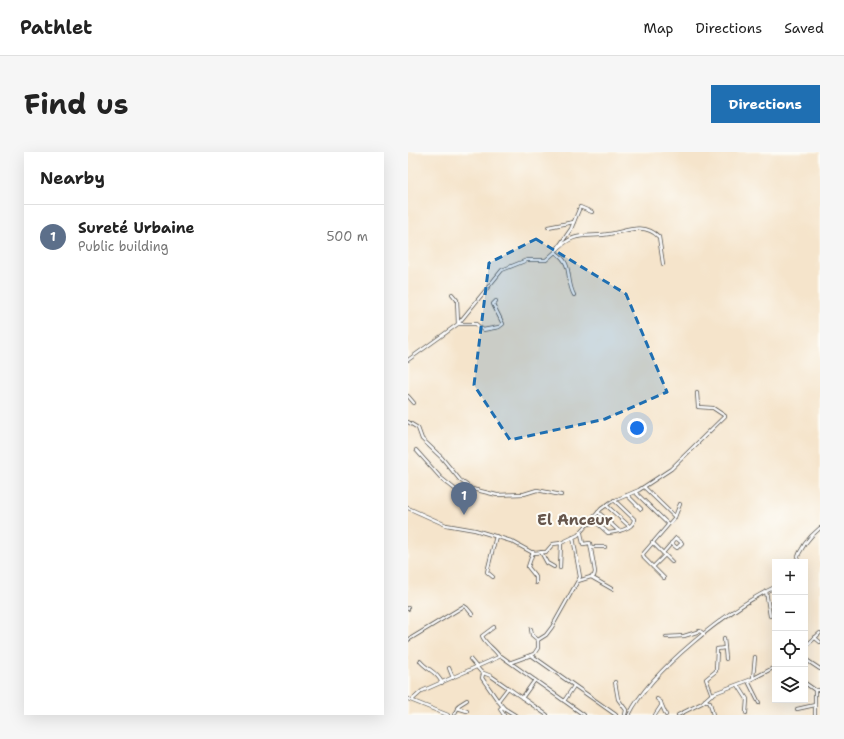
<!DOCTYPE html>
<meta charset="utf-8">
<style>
:root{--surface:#fff;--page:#f6f6f6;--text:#222;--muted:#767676;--line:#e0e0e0;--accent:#1f6fb2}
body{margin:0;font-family:"Shantell Sans",sans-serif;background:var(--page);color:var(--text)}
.controls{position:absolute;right:12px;bottom:12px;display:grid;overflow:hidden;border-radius:0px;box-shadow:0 4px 16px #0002}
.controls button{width:36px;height:36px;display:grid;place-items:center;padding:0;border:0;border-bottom:1px solid var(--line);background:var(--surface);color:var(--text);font:20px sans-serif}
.you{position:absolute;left:229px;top:276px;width:14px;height:14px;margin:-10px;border:3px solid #fff;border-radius:50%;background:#1a73e8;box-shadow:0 0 0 6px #1a73e833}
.badge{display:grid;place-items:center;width:26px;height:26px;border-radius:50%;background:var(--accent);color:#fff;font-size:13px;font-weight:700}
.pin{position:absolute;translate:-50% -33px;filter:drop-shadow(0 1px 2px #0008)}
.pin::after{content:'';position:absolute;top:21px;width:14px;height:12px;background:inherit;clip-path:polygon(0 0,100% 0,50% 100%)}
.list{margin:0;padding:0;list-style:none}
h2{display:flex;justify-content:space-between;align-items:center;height:52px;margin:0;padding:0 16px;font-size:17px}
h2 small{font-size:13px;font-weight:400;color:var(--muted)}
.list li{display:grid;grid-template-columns:26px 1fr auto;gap:12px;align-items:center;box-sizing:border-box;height:64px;padding:0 16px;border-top:1px solid var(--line)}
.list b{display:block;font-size:15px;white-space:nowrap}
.list p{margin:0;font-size:13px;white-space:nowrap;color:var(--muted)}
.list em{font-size:13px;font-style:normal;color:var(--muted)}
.icon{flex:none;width:22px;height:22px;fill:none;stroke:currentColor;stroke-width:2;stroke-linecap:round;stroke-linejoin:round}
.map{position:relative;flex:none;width:412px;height:563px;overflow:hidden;border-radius:0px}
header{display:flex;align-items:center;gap:24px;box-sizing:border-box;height:56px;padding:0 20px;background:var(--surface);border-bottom:1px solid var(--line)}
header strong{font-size:19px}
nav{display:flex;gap:22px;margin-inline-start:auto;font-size:14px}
.intro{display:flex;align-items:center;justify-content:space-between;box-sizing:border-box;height:96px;padding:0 24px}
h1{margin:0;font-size:28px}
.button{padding:10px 18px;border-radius:0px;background:var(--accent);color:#fff;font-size:14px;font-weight:700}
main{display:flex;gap:24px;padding:0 24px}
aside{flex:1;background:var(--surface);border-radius:0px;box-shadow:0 4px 16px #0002}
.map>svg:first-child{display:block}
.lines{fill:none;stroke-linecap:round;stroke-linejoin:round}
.minor-casing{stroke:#494743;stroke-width:4}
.minor{stroke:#fff;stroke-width:2.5}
.marked{fill:#1f6fb2;fill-opacity:0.2;stroke:#1f6fb2;stroke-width:3;stroke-dasharray:8 5;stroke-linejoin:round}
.labels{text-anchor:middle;stroke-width:4;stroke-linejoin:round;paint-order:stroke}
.district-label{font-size:15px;font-weight:bold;fill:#66564c;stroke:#fdfcf7}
</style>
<header>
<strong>Pathlet</strong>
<nav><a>Map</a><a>Directions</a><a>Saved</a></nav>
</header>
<div class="intro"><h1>Find us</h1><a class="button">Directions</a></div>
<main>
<aside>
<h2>Nearby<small></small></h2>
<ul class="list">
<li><span class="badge" style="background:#5c6f8a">1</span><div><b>Sureté Urbaine</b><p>Public building</p></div><em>500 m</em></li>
</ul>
</aside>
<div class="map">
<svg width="412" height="563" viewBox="0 0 412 563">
<rect width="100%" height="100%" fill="#fdfcf7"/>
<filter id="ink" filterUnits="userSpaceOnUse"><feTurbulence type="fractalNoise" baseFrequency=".025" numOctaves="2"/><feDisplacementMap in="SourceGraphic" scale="8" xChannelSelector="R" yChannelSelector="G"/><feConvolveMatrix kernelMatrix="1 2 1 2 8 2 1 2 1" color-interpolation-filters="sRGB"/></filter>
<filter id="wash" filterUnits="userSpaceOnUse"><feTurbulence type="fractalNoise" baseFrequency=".012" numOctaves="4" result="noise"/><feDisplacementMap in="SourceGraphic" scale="16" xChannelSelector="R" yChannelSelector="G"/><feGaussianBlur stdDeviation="0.9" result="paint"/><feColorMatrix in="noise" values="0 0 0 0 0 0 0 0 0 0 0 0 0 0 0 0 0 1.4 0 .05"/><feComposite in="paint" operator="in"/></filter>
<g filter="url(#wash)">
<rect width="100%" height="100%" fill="#f5e4cb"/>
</g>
<g filter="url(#ink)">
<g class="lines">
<defs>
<g id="minor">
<path d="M184,60L172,55L163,77L147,100C166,78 178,86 201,82C219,79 236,70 251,85L255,112"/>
<polyline points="140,75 166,70"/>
<polyline points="44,142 49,148 50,172 68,172 75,178 91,175 95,172 85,152 88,149"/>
<path d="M0,208L50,172L94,118L119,108H138L147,100C166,112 157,127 166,143"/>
<polyline points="0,244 6,251"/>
<polyline points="0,270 10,276 14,287 34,306 52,328 64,337 58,346 33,326 8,298"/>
<polyline points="236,335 267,365"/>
<polyline points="64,337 89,343 116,342 129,338 153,343"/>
<polyline points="227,340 260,372"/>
<polyline points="219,343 233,357"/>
<polyline points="198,353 221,374"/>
<polyline points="0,356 38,373 67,378 103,389 125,401 138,400 145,392 153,391 170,383 193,357 203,350 231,338 263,317 317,264 305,256 290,255 289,241"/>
<polyline points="190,360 211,379"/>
<path d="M178,373L188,370L200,381C208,380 226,377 226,367L206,348"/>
<polyline points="244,390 264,410"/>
<polyline points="183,395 197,395"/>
<polyline points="125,400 120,415 128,425 128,431"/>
<polyline points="133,400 139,411 146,415"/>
<polyline points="255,401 268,386 274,391 269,396 263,391"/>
<path d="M388,410C392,396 401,385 412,376"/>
<polyline points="245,415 257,403"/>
<polyline points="152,416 153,391"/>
<polyline points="85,425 79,420 88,384"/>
<polyline points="183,425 204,437"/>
<polyline points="256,426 236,406 235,402 267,365 272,352"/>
<polyline points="170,429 186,424 187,420 182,391 175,392 173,381"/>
<polyline points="358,439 362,464"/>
<polyline points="0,456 0,457"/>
<path d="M86,475L74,484C78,493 86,496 91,504"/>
<polyline points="123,477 124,483 130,488"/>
<polyline points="258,485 276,484 292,479 296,482"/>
<polyline points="406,485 412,490"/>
<polyline points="316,486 318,507"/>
<polyline points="0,488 56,454 59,456 64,462"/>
<polyline points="397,495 412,481"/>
<polyline points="123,503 208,563"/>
<polyline points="62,507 73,520 83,524 139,563"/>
<polyline points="397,507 412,517"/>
<path d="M12,509C19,518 29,519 34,531"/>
<polyline points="104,510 126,502 130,496 130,488 138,483 144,475 172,425 165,385"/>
<polyline points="41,516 45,526"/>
<polyline points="75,522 74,526 90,549"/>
<polyline points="345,526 347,505"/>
<polyline points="340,529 351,551"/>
<polyline points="207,530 210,547 218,558 217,563"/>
<polyline points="397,531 407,538 412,538"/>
<polyline points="330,533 339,547 338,561"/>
<polyline points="407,538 407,563"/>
<polyline points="304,543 298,527 308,519 309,497 317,496"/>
<polyline points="114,546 127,528"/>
<polyline points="0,547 40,563"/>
<polyline points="4,548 14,539 93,504 176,563"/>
<polyline points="297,548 302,551 305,563"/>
<polyline points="156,549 166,534"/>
<polyline points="253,551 258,563"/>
<polyline points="49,556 59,559"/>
<polyline points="96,556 90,549 100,536"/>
<polyline points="389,557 407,553"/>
<polyline points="46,563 51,553 59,548"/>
<polyline points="96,563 92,557 94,555 107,563"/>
<path d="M221,563C243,518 322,456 367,435"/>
<polyline points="247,563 253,554 253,550 249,547"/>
<polyline points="270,563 294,551 304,542 344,527 367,515"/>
</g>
</defs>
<use href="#minor" class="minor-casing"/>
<use href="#minor" class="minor"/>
</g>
</g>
<path class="marked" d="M128,87L218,142L259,240L197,267L102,288L66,233L81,111Z"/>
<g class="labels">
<g class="district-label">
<text x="167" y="373">El Anceur</text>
</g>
</g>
</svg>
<div class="controls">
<button>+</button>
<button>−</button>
<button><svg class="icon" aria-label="locate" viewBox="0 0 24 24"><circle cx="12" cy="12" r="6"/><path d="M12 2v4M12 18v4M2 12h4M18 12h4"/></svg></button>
<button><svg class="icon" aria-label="layers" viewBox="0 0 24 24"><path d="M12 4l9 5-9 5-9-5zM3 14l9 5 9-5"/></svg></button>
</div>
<div class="you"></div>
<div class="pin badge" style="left:56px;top:363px;background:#5c6f8a">1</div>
</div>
</main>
